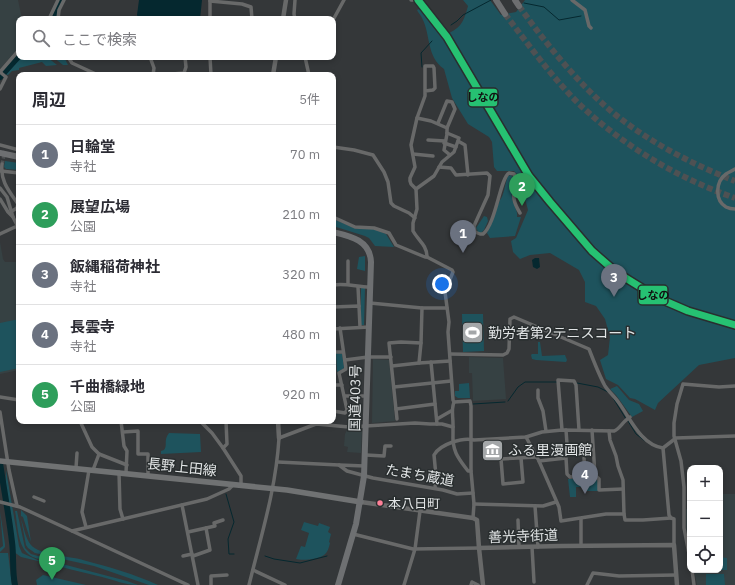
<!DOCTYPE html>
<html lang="ja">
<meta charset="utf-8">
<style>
:root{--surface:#fff;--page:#f7f7f7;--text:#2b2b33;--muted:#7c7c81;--line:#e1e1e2;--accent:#616368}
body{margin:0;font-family:"IBM Plex Sans","Noto Sans JP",sans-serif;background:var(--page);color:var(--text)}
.controls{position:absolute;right:12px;bottom:12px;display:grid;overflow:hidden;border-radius:8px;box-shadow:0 2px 6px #0003}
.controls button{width:36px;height:36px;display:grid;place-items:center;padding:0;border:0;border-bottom:1px solid var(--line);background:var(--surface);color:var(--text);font:20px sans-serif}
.you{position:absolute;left:442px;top:284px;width:14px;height:14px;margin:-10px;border:3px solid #fff;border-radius:50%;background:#1a73e8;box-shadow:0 0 0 6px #1a73e833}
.badge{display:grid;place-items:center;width:26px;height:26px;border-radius:50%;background:var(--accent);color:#fff;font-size:13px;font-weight:700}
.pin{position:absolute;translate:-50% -33px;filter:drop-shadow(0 1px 2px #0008)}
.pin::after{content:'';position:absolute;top:21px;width:14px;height:12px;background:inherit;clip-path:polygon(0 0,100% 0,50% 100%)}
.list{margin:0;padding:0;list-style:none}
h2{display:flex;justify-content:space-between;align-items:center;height:52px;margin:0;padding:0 16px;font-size:17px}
h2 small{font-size:13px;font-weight:400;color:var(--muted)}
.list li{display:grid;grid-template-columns:26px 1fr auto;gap:12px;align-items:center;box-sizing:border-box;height:60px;padding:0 16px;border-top:1px solid var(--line)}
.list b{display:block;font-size:15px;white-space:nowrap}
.list p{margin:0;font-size:13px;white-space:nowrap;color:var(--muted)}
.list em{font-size:13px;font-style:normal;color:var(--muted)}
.icon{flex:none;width:22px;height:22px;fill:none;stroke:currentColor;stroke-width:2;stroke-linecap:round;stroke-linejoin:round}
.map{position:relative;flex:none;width:735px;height:585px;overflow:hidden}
.search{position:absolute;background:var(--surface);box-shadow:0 2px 6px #0003;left:16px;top:16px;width:320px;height:44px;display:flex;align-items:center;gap:10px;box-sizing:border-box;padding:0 14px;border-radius:8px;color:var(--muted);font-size:15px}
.panel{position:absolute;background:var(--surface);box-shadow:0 2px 6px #0003;left:16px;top:72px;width:320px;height:352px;border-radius:8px}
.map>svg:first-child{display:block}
.built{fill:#364143}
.green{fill:#1e535d}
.water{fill:#05282f}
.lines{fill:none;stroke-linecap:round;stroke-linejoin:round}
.stream{stroke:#05282f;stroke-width:1}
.river{stroke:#05282f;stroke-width:6}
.minor-tunnel{stroke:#4e5153;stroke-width:3.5;stroke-dasharray:3.5 2;stroke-linecap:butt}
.motorway-tunnel{stroke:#4e5153;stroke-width:6;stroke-dasharray:6 3;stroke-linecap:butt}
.minor{stroke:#686969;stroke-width:3.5}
.tertiary{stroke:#686969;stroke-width:4.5}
.primary{stroke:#707273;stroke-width:5.5}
.trunk{stroke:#6e7072;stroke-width:6}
.motorway{stroke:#6d6e70;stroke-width:6}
.rail-1-casing{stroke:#292e2f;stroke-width:10}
.rail-1{stroke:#26c172;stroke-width:7}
.bus-dot{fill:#ff8098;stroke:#292e2f;stroke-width:1.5}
.labels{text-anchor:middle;stroke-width:3;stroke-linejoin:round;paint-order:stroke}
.bus-label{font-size:13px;fill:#e1e4e5;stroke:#292e2f;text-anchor:start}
.poi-label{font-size:14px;fill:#e1e4e5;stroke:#292e2f;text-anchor:start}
.street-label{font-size:14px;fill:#e1e4e5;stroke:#292e2f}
.line-badge{stroke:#292e2f;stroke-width:1.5}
.pale-badge-label{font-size:11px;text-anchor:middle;font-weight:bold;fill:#111}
</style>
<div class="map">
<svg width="735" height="585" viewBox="0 0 735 585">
<rect width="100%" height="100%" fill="#343739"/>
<g class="built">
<polygon points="0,0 18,0 21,14 21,19 19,19 19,47 0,69"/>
<polygon points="0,242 3,259 5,262 19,262 19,370 0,374"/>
<polygon points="469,357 503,358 506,399 473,401 472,373 469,373"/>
<polygon points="373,359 389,360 395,421 372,423"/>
<polygon points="348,428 362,428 361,453 347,452 348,447 344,446 345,434"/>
<polygon points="720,494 735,494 735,585 697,585 694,570 720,570"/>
<polygon points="686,509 690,509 690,544 687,538 686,526"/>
</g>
<g class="green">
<path d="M463,0H490L501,15L516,12L525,0H735V358L699,365L658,403L655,410L635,399L630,398L618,385L606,379L600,360L608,355L610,337L605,319L596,306L585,302V282L579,270L550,253L530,255L520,259L513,252L511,241L516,238L528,210L519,176L514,171H497L494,167L492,142L489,137L468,124L452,98L444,69C426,56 431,35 422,18C421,15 418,13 417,10L421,8L443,36C461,28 463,24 468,6Z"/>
<polygon points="20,57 47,57 57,65 46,66 42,62 19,68 19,70 12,71 8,75 5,74"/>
<polygon points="53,57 64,57 68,65 63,65"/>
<polygon points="5,161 19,163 19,170 6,169 4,167"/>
<path d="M511,175L514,178C513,184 511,191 512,198C513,204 518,210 517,217H521L515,236L490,238L487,233L500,200C504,196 505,183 508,176Z"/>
<polygon points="484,216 487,217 488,221 484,230 481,233 478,232 476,228"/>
<polygon points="333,219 357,229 374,229 386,234 394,247 375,246 369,238 365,236 333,226"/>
<polygon points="365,256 365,271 357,269 359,257"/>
<polygon points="361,288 365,288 364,325 361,325"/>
<polygon points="462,314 483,314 484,351 463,352"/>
<polygon points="19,319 19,368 0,372 0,323"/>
<polygon points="538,342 540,342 542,356 565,355 567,360 566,362 536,360 532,359 531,355 532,354 538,354"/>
<polygon points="336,353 342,354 344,367 343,369 337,372"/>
<polygon points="469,383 470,398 458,398 455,396 455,391 459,391 459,384"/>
<polygon points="617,386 629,400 639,404 643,411 632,417 616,395 610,389"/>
<path d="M169,433L200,434L201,452L161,454V451L164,450C168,445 163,441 169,433Z"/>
<polygon points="6,470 19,546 22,553 42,562 21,557 10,549 5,500"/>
<polygon points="590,477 591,481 598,480 598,491 586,491 586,487 576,487 576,497 570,497 568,479"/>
<polygon points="21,510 27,516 31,542 23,517 21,516"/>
<polygon points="0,511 5,544 5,547 0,552 0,548 3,546"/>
<path d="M15,511H17L25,548L31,554L45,558L47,560L127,581L138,585C125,585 114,580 102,577C83,572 63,568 44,562V560C40,559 34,558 31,556C17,548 18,525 15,511Z"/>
<path d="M21,519C24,527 25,538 31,545C39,555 70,556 83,560C109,567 134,574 158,585H149L94,566L35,553L28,548L26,545Z"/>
<path d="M304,522L318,526L319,523L330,527L328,532L331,534L329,542L330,543C329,547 328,552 324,555C319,559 303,561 296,559L301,546L305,547L309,533L301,530Z"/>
<polygon points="0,553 8,553 12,585 0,585"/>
<polygon points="720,557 727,558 727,570 720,570"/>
<polygon points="706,574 724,574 725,585 706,585"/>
<polygon points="43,575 86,585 37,585 36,580"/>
</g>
<g class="water">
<polygon points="139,0 202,0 200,19 145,19 138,17 137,15"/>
<polygon points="535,258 539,258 540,267 537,269 533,267 532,260"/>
</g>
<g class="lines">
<g class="stream">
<polyline points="524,3 544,7 559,20 581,16"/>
<polyline points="451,25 457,21 463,15 491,0"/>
<polyline points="422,67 421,53 432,41"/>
<polyline points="577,383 598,387 608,392"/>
<polyline points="613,398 626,419"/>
<polyline points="508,401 518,387 525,382 558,382"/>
<polyline points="473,404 505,402"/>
<polyline points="628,421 636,434 645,441"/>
<polyline points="226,494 234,522 228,539 229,554 234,554"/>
<polyline points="265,556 274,559 300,563 327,556"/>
</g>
<g class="river">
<polyline points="52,19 61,0"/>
<polyline points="0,77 19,56"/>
<path d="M0,463C4,490 9,516 12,542C14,557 12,571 15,585"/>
</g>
<polyline class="minor-tunnel" points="2,164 5,151"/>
<g class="motorway-tunnel">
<path d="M519,6C544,41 572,76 604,105C641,138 689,163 735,181"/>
<path d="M505,14C528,44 551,76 578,103C622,145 677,178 735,198"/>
</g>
<g class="minor">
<polyline points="210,0 210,19"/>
<polyline points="411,0 415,0"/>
<polyline points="572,0 585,10 589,26 591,28"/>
<polyline points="210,1 242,4 251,7 252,19"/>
<polyline points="49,19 58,0"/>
<polyline points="58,19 59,10 64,0"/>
<polyline points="295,19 294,14 295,0"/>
<polyline points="333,20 344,0"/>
<polyline points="68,57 72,63 98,75"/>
<polyline points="150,57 154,68 153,75"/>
<polyline points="210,57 211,75"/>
<polyline points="305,57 309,75"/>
<polyline points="0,72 19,50"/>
<polyline points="0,72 6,77 0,89"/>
<polyline points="161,75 184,73 186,67 185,57"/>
<polyline points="417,118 431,121 447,128 447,134 444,150 450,155"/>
<polyline points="438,123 447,101 452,102 455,109 447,128"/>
<polyline points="428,140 445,141"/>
<polyline points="458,141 465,145 468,175"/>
<polyline points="444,143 456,147"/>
<polyline points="0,145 19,150"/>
<polyline points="333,147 354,150 373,155 384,172 388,182 391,203 394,206 409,213 415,218"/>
<polyline points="413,154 433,156"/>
<path d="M2,164C0,181 9,191 18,204L17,208L12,211"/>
<path d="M439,167L451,168L456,175L487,173L490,176L488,195L474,226L475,232L480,234H483C496,224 500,178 509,173L514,174L515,176C516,193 509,195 520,213"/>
<path d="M735,169C732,171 729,172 726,174C716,181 714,200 726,207C728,208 732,209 735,209"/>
<polyline points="1,171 19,173"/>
<polyline points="0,188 7,197 13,217 19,229"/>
<polyline points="416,189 411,184 410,181 410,178 415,167 411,145 417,118 425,96 425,66 433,66 434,68 435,88 433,90 425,91"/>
<polyline points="0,199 8,212 13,217"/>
<polyline points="333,217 355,227 374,228 389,233 396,245 425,257 427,257 452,270 453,272 445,292 449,322 448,332 453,400 454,402 470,401 471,406 471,471 474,504 473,518"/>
<polyline points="0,234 15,227 19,227"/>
<path d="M427,257C427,245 418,240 413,231V223L417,209L416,189L434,176L442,162L454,152L459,138L447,133"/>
<polyline points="348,261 348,284"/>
<path d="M333,285C347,283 357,287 370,287"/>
<polyline points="358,287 359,306"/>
<polyline points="370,303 422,308 447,308"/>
<polyline points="333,307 359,306 360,327"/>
<polyline points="333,329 369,327"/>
<polyline points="421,343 422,308"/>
<polyline points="333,352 343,352"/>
<path d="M450,354L503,355L507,353L509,349L510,319L514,317L589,349C594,362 599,375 605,386C609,392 615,397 619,403C630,418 641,445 663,448"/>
<polyline points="345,360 368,357 391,357"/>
<polyline points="431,362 437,424"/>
<polyline points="392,366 419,363 450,361"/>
<polyline points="333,385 342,385"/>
<polyline points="394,387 451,381"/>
<polyline points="538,390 538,398 543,411 546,431"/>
<polyline points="345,396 367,396"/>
<polyline points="0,397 19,400"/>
<path d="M454,402C451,410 453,415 453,424C453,427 453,430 453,433C452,451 458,458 468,471H471"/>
<polyline points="396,409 435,404"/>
<polyline points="333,411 345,413 347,410 339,373 346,369 340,328"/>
<polyline points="0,412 9,470 17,506"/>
<polyline points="397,419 389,343 401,342 421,343 419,363"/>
<polyline points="437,419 451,411"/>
<polyline points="80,421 92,447 99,454 127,465"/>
<polyline points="121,421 124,446 127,451 126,473"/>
<polyline points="200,421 212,433 223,448 241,476 241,485"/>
<polyline points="562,430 558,380 574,381 576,385 579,430"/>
<polyline points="566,430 567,444"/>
<polyline points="592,430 595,475"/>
<polyline points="609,431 610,440 616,456 618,466 623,480 624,514"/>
<polyline points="123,432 138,431 138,454 148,454 148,475"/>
<polyline points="526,437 539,461 559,507 561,521 606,514 624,514 625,520 643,520 671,518"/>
<polyline points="223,448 227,444 226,421"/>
<polyline points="663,448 669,515 671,518 674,519 674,545"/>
<polyline points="663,448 676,438 735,436"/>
<polyline points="366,455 384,456 385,446 391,446"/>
<polyline points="521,458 523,482 503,484 501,459 537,457"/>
<polyline points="584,458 585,475"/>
<polyline points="539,461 566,458 567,474 570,477 595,475 599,479 599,490 623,489"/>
<polyline points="278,462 339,465 347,471 373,478 443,490 457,494 473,493"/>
<polyline points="339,465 365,466"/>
<polyline points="76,468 77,453"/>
<polyline points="93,470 99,454"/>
<polyline points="119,472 120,509 123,519"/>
<path d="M435,488L436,476L434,455C440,444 463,437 474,440L526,437L542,432L562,430L614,431C620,429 623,421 630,417"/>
<polyline points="34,497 44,501"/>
<polyline points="0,502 20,507 72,531 207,499 229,489 234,484"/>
<polyline points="474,504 543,506 556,502"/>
<polyline points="182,505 198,585"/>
<polyline points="535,506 538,547"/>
<polyline points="518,520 519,547"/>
<polyline points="86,527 82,512 89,470"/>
<polyline points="72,531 188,585"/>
<polyline points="188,532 215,526 214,523 223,520"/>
<polyline points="353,534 413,549 479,548"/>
<polyline points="581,545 581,519"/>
<polyline points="532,547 534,582"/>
<polyline points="183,556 192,554"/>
<polyline points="193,556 210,550 206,528"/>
<polyline points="690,559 684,528 684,487 681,461 674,436 674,423 677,404 683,384 719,387 735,386"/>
<polyline points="253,570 285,585"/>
<polyline points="692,570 694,585"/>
<polyline points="211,585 211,576 227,575"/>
<path d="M249,585C261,536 276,489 279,438L316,424L349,427L415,423L430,424H442L453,427"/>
<polyline points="404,585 415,549 420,511"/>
<polyline points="471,585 472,582 478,585"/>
<polyline points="587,585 593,573 619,576 676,575"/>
</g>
<g class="tertiary">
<polyline points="283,19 286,0"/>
<polyline points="273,75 276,57"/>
<polyline points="278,421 279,438"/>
<polyline points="361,502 473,518 477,520 479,548 561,546 674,545 677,585"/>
<polyline points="479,548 483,585"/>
</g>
<polyline class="primary" points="0,461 287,490 361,502"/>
<g class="trunk">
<polyline points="0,153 19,157"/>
<path d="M333,232C350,236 370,240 371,262L364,476L356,524L338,585"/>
</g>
<g class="motorway">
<polyline points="496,0 505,14"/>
<polyline points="515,0 519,6"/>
</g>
<defs>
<polyline id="rail-1" points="418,0 447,37 529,176 550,202 592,251 616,272 658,298 688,311 735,325"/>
</defs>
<use href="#rail-1" class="rail-1-casing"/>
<use href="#rail-1" class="rail-1"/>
</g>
<defs>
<symbol id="stadium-square" viewBox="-11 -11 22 22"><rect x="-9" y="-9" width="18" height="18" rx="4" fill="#a4a7a9" stroke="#292e2f"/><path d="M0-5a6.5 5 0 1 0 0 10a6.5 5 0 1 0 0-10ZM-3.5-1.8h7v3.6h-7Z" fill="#fff"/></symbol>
<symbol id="museum-square" viewBox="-11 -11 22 22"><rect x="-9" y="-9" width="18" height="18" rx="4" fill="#a4a7a9" stroke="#292e2f"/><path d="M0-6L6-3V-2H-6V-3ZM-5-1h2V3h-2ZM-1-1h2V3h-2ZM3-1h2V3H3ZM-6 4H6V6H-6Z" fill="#fff"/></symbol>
</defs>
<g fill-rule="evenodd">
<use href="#stadium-square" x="460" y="320" width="25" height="25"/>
<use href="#museum-square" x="480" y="438" width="25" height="25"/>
</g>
<circle class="bus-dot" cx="380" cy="503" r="3.5"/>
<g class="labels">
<g class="bus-label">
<text x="388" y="508">本八日町</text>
</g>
<g class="poi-label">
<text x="488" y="338">勤労者第2テニスコート</text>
<text x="508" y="455">ふる里漫画館</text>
</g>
<g class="street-label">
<text transform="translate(355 398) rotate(-89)" y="5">国道403号</text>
<text transform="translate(182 467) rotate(6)" y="5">長野上田線</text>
<text transform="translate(420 475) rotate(10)" y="5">たまち蔵道</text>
<text transform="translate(523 536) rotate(-2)" y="5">善光寺街道</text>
</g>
</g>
<g class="line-badge">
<rect x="468" y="88" width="30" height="19" rx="4" fill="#26c172"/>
<rect x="638" y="285" width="30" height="20" rx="4" fill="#26c172"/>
</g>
<g class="pale-badge-label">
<text x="483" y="101">しなの</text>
<text x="653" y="299">しなの</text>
</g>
</svg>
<div class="controls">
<button>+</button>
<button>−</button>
<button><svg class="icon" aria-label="locate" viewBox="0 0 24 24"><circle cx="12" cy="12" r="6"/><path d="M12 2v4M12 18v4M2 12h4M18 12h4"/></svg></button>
</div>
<div class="you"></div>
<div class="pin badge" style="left:463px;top:253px;background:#6b7280">1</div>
<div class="pin badge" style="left:522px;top:206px;background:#2e9e5b">2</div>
<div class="pin badge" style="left:614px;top:297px;background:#6b7280">3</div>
<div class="pin badge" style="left:585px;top:494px;background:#6b7280">4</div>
<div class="pin badge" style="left:52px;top:580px;background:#2e9e5b">5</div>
<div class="search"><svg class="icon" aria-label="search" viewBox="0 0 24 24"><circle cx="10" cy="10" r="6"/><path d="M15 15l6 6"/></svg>ここで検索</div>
<section class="panel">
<h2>周辺<small>5件</small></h2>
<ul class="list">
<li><span class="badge" style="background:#6b7280">1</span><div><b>日輪堂</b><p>寺社</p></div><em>70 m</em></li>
<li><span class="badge" style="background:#2e9e5b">2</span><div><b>展望広場</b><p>公園</p></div><em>210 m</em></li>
<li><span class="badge" style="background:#6b7280">3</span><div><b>飯縄稲荷神社</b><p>寺社</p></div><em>320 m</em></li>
<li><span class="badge" style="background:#6b7280">4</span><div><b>長雲寺</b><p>寺社</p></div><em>480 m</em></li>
<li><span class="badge" style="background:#2e9e5b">5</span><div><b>千曲橋緑地</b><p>公園</p></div><em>920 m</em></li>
</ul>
</section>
</div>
